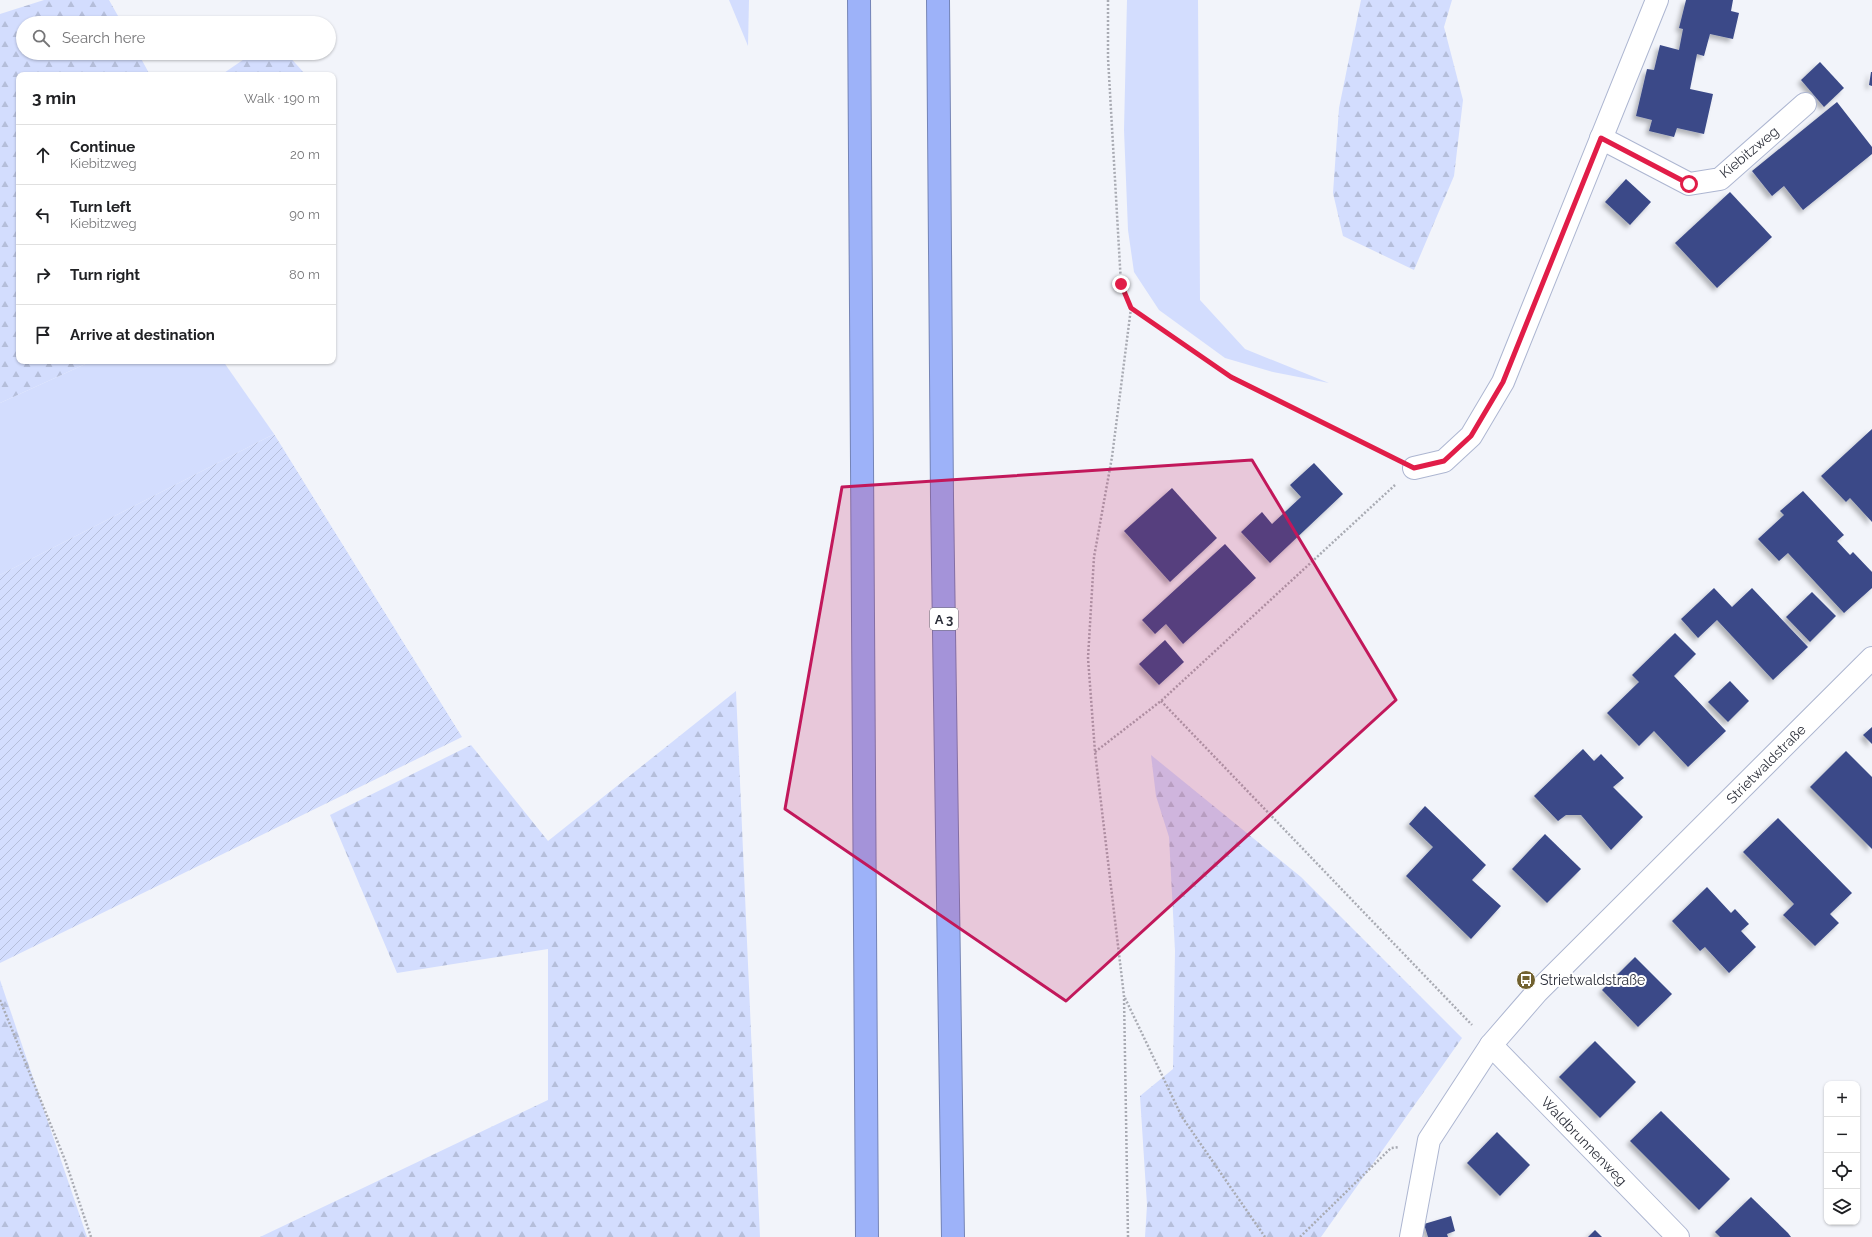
<!DOCTYPE html>
<meta charset="utf-8">
<style>
:root{--surface:#fff;--page:#f6f6f6;--text:#202124;--muted:#757577;--line:#e0e0e0}
body{margin:0;font-family:Raleway,sans-serif;background:var(--page);color:var(--text)}
.controls{position:absolute;right:12px;bottom:12px;display:grid;overflow:hidden;border-radius:8px;box-shadow:0 1px 3px #0004}
.controls button{width:36px;height:36px;display:grid;place-items:center;padding:0;border:0;border-bottom:1px solid var(--line);background:var(--surface);color:var(--text);font:20px sans-serif}
.stop{position:absolute;width:12px;height:12px;margin:-9px;border:3px solid #e11d48;border-radius:50%;background:#fff}
.stop.end{background:#e11d48;border-color:#fff;box-shadow:0 1px 4px #0008}
.list{margin:0;padding:0;list-style:none}
h2{display:flex;justify-content:space-between;align-items:center;height:52px;margin:0;padding:0 16px;font-size:17px}
h2 small{font-size:13px;font-weight:400;color:var(--muted)}
.list li{display:grid;grid-template-columns:26px 1fr auto;gap:12px;align-items:center;box-sizing:border-box;height:60px;padding:0 16px;border-top:1px solid var(--line)}
.list b{display:block;font-size:15px;white-space:nowrap}
.list p{margin:0;font-size:13px;white-space:nowrap;color:var(--muted)}
.list em{font-size:13px;font-style:normal;color:var(--muted)}
.icon{flex:none;width:22px;height:22px;fill:none;stroke:currentColor;stroke-width:2;stroke-linecap:round;stroke-linejoin:round}
.map{position:relative;flex:none;width:1872px;height:1237px;overflow:hidden}
.search{position:absolute;background:var(--surface);box-shadow:0 1px 3px #0004;left:16px;top:16px;width:320px;height:44px;display:flex;align-items:center;gap:10px;box-sizing:border-box;padding:0 14px;border-radius:22px;color:var(--muted);font-size:15px}
.panel{position:absolute;background:var(--surface);box-shadow:0 1px 3px #0004;left:16px;top:72px;width:320px;height:292px;border-radius:8px}
.map>svg:first-child{display:block}
.grass{fill:#d3ddfe}
.forest{fill:url(#forest-firs)}
.garden{fill:url(#garden-furrows)}
.building{fill:#3b4a88;filter:url(#shadow)}
.lines{fill:none;stroke-linecap:round;stroke-linejoin:round}
.street-casing{stroke:#adb6d1;stroke-width:24}
.highway-casing{stroke:#7584b6;stroke-width:24}
.path{stroke:#a9abb3;stroke-width:2.5;stroke-dasharray:2 2;stroke-linecap:butt}
.street{stroke:#fff;stroke-width:22}
.highway{stroke:#9db2f9;stroke-width:22}
.route{stroke:#e11d48;stroke-width:5}
.marked{fill:#c2185b;fill-opacity:0.2;stroke:#c2185b;stroke-width:3;stroke-linejoin:round}
.labels{text-anchor:middle;stroke-width:4;stroke-linejoin:round;paint-order:stroke}
.shield{fill:#fff;stroke:#6b6d75;stroke-width:1}
.shield-label{font-size:13px;font-weight:bold;fill:#2c2f3a}
.street-label{font-size:14px;fill:#2c2f3a;stroke:#fff}
.poi-label{font-size:14px;fill:#2c2f3a;stroke:#fff;text-anchor:start}
</style>
<div class="map">
<svg width="1872" height="1237" viewBox="0 0 1872 1237">
<defs>
<pattern id="forest-firs" width="22" height="20" patternUnits="userSpaceOnUse"><rect width="22" height="20" fill="#d3ddfe"/><path d="M5 1l3.5 6h-7zM16 11l3.5 6h-7z" fill="#b5beda"/></pattern>
<pattern id="garden-furrows" width="10" height="10" patternUnits="userSpaceOnUse"><rect width="10" height="10" fill="#d3ddfe"/><path d="M-1 1l2-2M0 10L10 0M9 11l2-2" fill="none" stroke="#b5beda"/></pattern>
<filter id="shadow"><feDropShadow dx="-3.5" dy="3.5" stdDeviation="2" flood-color="#0004"/></filter>
</defs>
<rect width="100%" height="100%" fill="#f2f4fa"/>
<g class="grass">
<polygon points="729,0 749,0 748,46"/>
<polygon points="1127,0 1198,0 1200,300 1245,349 1329,383 1273,372 1225,358 1159,310 1134,272 1128,230 1124,130"/>
<polygon points="92,361 223,361 274,434 0,575 0,403"/>
</g>
<g class="forest">
<polygon points="44,0 109,0 122,23 23,23 23,53 138,53 150,75 19,75 19,361 92,361 0,403 0,14"/>
<polygon points="1361,0 1452,0 1444,27 1463,100 1454,176 1414,270 1343,236 1333,193 1339,108"/>
<polygon points="253,53 286,53 306,75 221,75"/>
<polygon points="736,691 760,1237 260,1237 548,1100 548,949 397,973 330,815 471,745 548,841"/>
<polygon points="1151,755 1301,877 1462,1038 1321,1237 1145,1237 1147,1205 1140,1096 1173,1069 1175,951 1169,837 1156,796"/>
<polygon points="0,980 87,1237 0,1237"/>
</g>
<polygon class="garden" points="274,434 462,737 0,963 0,575"/>
<g class="building">
<polygon points="1686,0 1733,0 1731,11 1739,13 1733,39 1710,34 1704,56 1697,54 1690,89 1713,94 1704,134 1677,128 1674,137 1649,131 1652,120 1636,116 1647,69 1654,70 1660,45 1679,50 1683,29 1679,28"/>
<polygon points="1820,62 1844,88 1824,107 1801,80"/>
<polygon points="1871,72 1872,72 1872,86 1869,85"/>
<polygon points="1837,102 1872,147 1872,154 1803,210 1784,186 1772,196 1752,171"/>
<polygon points="1626,179 1651,202 1630,225 1605,202"/>
<polygon points="1730,192 1772,237 1717,288 1675,243"/>
<polygon points="1872,429 1872,522 1850,498 1846,502 1821,476"/>
<polygon points="1314,463 1343,494 1270,563 1241,532 1262,512 1272,524 1301,497 1290,485"/>
<polygon points="1172,488 1217,538 1170,582 1124,531"/>
<polygon points="1803,491 1844,535 1837,541 1850,555 1853,552 1872,572 1872,588 1844,613 1788,553 1779,561 1758,539 1784,515 1780,511"/>
<polygon points="1225,544 1256,578 1183,644 1166,624 1155,634 1142,620"/>
<polygon points="1714,588 1732,607 1752,588 1808,647 1773,680 1717,620 1698,638 1681,619"/>
<polygon points="1812,592 1836,616 1810,642 1786,617"/>
<polygon points="1675,633 1696,654 1674,676 1726,731 1688,767 1654,731 1639,746 1607,713 1639,682 1632,675"/>
<polygon points="1165,640 1184,662 1159,685 1139,664"/>
<polygon points="1730,681 1749,701 1728,722 1708,702"/>
<polygon points="1872,727 1872,744 1863,735"/>
<polygon points="1583,749 1594,761 1601,754 1624,778 1613,787 1643,817 1611,850 1581,815 1566,815 1558,821 1534,796"/>
<polygon points="1846,751 1872,777 1872,849 1810,787"/>
<polygon points="1425,806 1486,865 1472,880 1501,906 1471,939 1406,876 1433,847 1409,824"/>
<polygon points="1778,818 1852,893 1830,914 1839,923 1815,946 1783,915 1794,904 1743,852"/>
<polygon points="1545,834 1581,869 1547,903 1512,869"/>
<polygon points="1707,887 1731,913 1735,909 1749,924 1741,931 1756,947 1729,973 1705,947 1700,951 1672,921"/>
<polygon points="1635,957 1672,994 1638,1027 1602,990"/>
<polygon points="1595,1041 1636,1082 1600,1118 1559,1077"/>
<polygon points="1661,1111 1730,1179 1699,1210 1630,1141"/>
<polygon points="1497,1132 1530,1165 1500,1196 1467,1163"/>
<polygon points="1751,1197 1788,1233 1791,1237 1720,1237 1715,1232"/>
<polygon points="1451,1216 1455,1231 1447,1234 1448,1237 1428,1237 1424,1224"/>
<polygon points="1595,1230 1602,1237 1588,1237"/>
</g>
<g class="lines">
<defs>
<g id="street">
<polyline points="1601,138 1689,184 1720,179 1805,104"/>
<polyline points="1414,468 1444,461 1471,436 1503,382 1657,0"/>
<polyline points="1491,1045 1678,1237"/>
<polyline points="1411,1237 1429,1140 1491,1045 1537,992 1872,658"/>
</g>
<g id="highway">
<polyline points="859,0 867,1237"/>
<polyline points="938,0 942,497 953,1237"/>
</g>
</defs>
<use href="#street" class="street-casing"/>
<use href="#highway" class="highway-casing"/>
<g class="path">
<polyline points="1108,0 1108,58 1121,284 1131,308 1231,377 1390,456"/>
<polyline points="1161,701 1472,1025"/>
<polyline points="1095,752 1161,701 1395,485"/>
<polyline points="1125,998 1182,1117 1265,1237"/>
<polyline points="0,1000 65,1160 91,1237"/>
<polyline points="1128,1237 1124,996 1095,752 1088,658 1094,557 1112,457 1131,308"/>
<polyline points="1300,1237 1391,1148 1399,1147"/>
</g>
<use href="#street" class="street"/>
<use href="#highway" class="highway"/>
</g>
<g class="lines">
<polyline class="route" points="1121,284 1131,308 1231,377 1414,468 1444,461 1471,436 1503,382 1601,138 1689,184"/>
</g>
<path class="marked" d="M1252,460L1396,700L1066,1001L785,809L842,487Z"/>
<defs>
<symbol id="bus-disc" viewBox="-11 -11 22 22"><circle r="9.5" fill="#71612f" stroke="#fff"/><path d="M-5-6H5V4H4V6H2V4H-2V6H-4V4H-5ZM-3.5-4V0h7V-4ZM-3.5 1.2v1.5H-2V1.2ZM2 1.2v1.5H3.5V1.2Z" fill="#fff"/></symbol>
</defs>
<g fill-rule="evenodd">
<use href="#bus-disc" x="1515" y="969" width="22" height="22"/>
</g>
<g class="labels">
<rect class="shield" x="930" y="608" width="28" height="22" rx="3"/>
<g class="shield-label">
<text x="944" y="624">A 3</text>
</g>
<g class="street-label">
<text transform="translate(1749 152) rotate(-40)" y="5">Kiebitzweg</text>
<text transform="translate(1766 764) rotate(-45)" y="5">Strietwaldstraße</text>
<text transform="translate(1584 1141) rotate(46)" y="5">Waldbrunnenweg</text>
</g>
<g class="poi-label">
<text x="1540" y="985">Strietwaldstraße</text>
</g>
</g>
</svg>
<div class="controls">
<button>+</button>
<button>−</button>
<button><svg class="icon" aria-label="locate" viewBox="0 0 24 24"><circle cx="12" cy="12" r="6"/><path d="M12 2v4M12 18v4M2 12h4M18 12h4"/></svg></button>
<button><svg class="icon" aria-label="layers" viewBox="0 0 24 24"><path d="M12 4l9 5-9 5-9-5zM3 14l9 5 9-5"/></svg></button>
</div>
<div class="stop" style="left:1689px;top:184px"></div>
<div class="stop end" style="left:1121px;top:284px"></div>
<div class="search"><svg class="icon" aria-label="search" viewBox="0 0 24 24"><circle cx="10" cy="10" r="6"/><path d="M15 15l6 6"/></svg>Search here</div>
<section class="panel">
<h2>3 min<small>Walk · 190 m</small></h2>
<ul class="list">
<li><svg class="icon" aria-label="ahead" viewBox="0 0 24 24"><path d="M12 20V5M6 11l6-6 6 6"/></svg><div><b>Continue</b><p>Kiebitzweg</p></div><em>20 m</em></li>
<li><svg class="icon" aria-label="left" viewBox="0 0 24 24"><path d="M17 20v-9H6M10 6l-5 5 5 5"/></svg><div><b>Turn left</b><p>Kiebitzweg</p></div><em>90 m</em></li>
<li><svg class="icon" aria-label="right" viewBox="0 0 24 24"><path d="M7 20v-9h11M14 6l5 5-5 5"/></svg><div><b>Turn right</b></div><em>80 m</em></li>
<li><svg class="icon" aria-label="arrive" viewBox="0 0 24 24"><path d="M6 21V4h12l-3 4 3 4H6"/></svg><div><b>Arrive at destination</b></div></li>
</ul>
</section>
</div>
